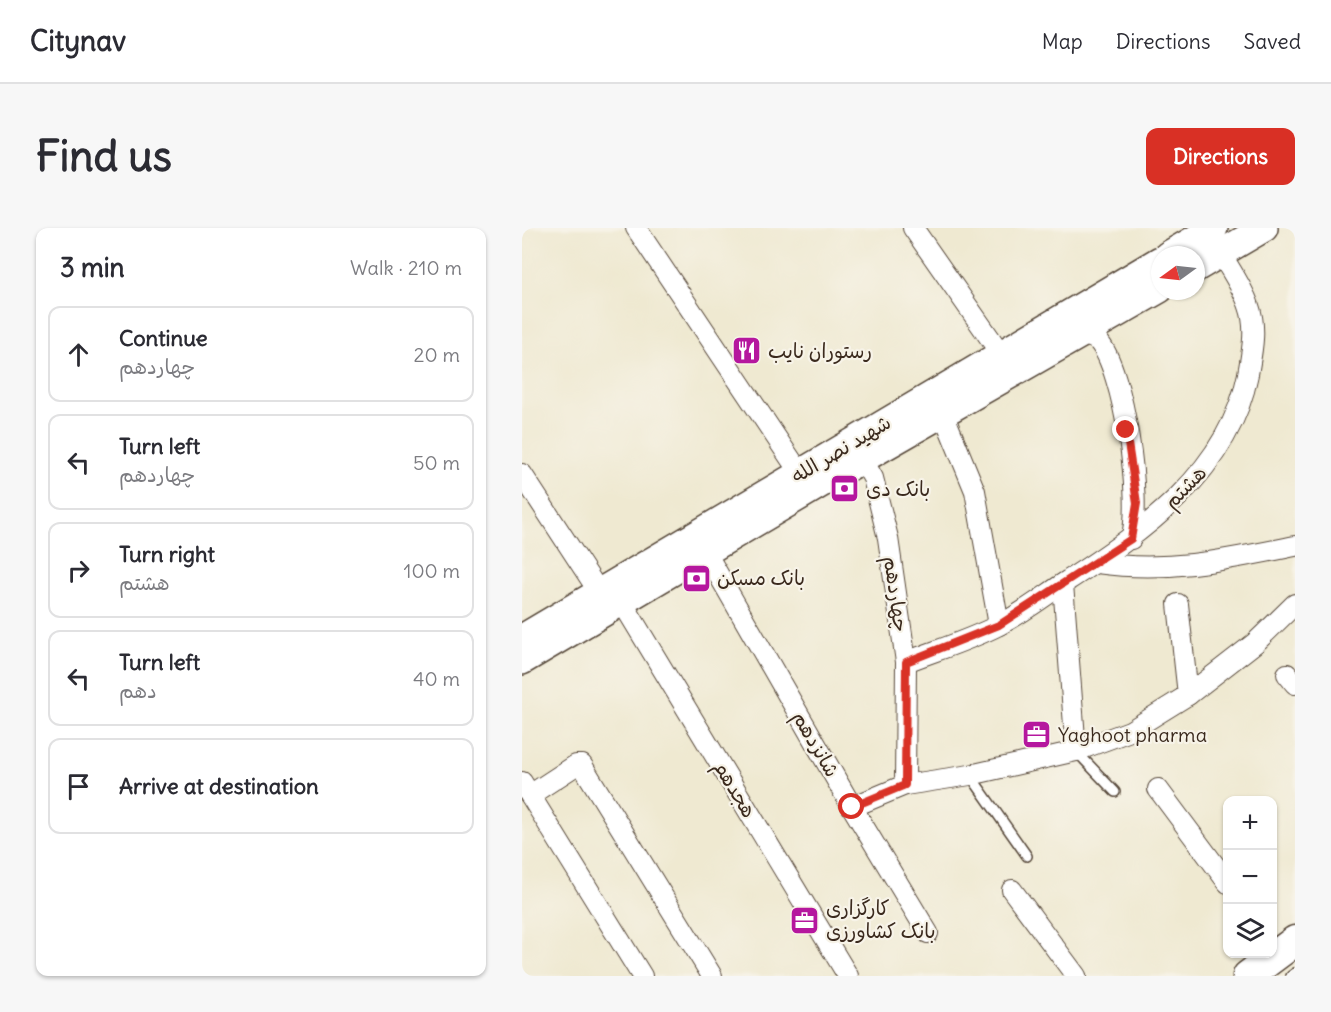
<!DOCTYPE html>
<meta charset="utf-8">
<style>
:root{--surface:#fff;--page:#f7f7f7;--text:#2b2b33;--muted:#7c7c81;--line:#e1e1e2;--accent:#d93025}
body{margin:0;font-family:Delius,"Playpen Sans Arabic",sans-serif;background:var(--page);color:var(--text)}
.controls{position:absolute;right:18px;bottom:18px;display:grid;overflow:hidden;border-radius:12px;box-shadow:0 2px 4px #0004}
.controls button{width:54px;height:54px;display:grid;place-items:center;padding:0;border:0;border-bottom:2px solid var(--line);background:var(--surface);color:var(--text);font:30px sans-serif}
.compass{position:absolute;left:629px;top:18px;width:54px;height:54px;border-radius:50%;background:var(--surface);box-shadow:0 2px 4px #0004;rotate:255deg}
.stop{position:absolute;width:18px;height:18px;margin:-14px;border:4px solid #d93025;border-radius:50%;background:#fff}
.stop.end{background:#d93025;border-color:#fff;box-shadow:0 2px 6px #0008}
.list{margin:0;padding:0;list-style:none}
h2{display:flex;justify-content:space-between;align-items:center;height:78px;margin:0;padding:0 24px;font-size:26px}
h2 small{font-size:20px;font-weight:400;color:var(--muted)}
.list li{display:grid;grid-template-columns:39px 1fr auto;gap:18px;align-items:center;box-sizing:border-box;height:96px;margin:0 12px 12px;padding:0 12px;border:2px solid var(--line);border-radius:12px}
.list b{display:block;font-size:22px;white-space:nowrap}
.list p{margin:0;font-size:20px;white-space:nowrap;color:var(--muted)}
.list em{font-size:20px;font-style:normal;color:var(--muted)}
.icon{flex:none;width:33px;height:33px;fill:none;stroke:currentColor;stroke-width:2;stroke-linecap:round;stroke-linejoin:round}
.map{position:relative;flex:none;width:773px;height:748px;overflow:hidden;border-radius:12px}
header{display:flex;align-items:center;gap:36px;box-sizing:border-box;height:84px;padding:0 30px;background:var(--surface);border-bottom:2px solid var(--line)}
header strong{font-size:28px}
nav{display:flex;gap:33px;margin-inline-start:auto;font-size:21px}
.intro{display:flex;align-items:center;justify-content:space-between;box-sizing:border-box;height:144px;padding:0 36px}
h1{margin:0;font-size:42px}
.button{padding:15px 27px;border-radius:12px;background:var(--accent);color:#fff;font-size:21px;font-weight:700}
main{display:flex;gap:36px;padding:0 36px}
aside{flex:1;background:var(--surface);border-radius:12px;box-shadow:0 2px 4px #0004}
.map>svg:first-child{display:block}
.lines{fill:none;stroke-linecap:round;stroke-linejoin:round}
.service-casing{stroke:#564739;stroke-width:12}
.minor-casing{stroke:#564739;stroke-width:22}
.secondary-casing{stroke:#564739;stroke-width:30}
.primary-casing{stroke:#564739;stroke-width:33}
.service{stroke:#fff;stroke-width:9}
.minor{stroke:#fff;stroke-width:20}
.secondary{stroke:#fff;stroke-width:27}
.primary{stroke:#fff;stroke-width:30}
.route{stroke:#d93025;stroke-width:8}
.labels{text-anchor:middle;stroke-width:4.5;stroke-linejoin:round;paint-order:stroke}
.poi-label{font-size:20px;fill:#3b2a1e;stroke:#f7f3e8;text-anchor:start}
.street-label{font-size:20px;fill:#3b2a1e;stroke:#f7f3e8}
</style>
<header>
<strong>Citynav</strong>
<nav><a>Map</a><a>Directions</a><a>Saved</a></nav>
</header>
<div class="intro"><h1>Find us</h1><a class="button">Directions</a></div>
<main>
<aside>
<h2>3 min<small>Walk · 210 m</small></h2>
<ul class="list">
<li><svg class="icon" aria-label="ahead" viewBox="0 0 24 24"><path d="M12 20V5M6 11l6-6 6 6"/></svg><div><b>Continue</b><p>چهاردهم</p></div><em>20 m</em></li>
<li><svg class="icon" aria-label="left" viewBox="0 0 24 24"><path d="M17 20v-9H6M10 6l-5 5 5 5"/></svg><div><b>Turn left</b><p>چهاردهم</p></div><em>50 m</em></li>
<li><svg class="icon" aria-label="right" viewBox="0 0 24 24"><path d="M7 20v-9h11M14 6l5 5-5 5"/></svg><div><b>Turn right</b><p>هشتم</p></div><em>100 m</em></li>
<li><svg class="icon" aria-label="left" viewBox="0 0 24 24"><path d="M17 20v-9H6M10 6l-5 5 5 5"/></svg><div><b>Turn left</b><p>دهم</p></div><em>40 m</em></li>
<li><svg class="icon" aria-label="arrive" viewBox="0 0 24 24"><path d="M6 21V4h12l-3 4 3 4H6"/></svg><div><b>Arrive at destination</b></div></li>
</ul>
</aside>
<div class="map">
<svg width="773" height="748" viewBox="0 0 773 748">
<rect width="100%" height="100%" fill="#f7f3e8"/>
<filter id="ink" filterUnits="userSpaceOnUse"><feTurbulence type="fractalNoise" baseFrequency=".0167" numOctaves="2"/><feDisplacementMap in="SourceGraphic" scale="12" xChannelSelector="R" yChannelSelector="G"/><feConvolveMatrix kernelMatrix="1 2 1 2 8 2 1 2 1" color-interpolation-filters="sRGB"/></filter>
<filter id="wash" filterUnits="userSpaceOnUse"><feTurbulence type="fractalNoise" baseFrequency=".008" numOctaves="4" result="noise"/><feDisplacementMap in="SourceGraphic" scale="24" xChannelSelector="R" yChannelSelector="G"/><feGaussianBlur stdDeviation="1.35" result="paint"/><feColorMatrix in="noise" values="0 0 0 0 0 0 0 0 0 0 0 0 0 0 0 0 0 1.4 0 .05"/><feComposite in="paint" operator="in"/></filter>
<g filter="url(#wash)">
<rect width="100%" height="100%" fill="#efe9d1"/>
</g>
<g filter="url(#ink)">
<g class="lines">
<defs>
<g id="service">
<polyline points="554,523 593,564"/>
<polyline points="448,547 505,628"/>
<polyline points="769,748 773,745"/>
</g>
<g id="minor">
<polyline points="114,0 278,245"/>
<polyline points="391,0 479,126"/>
<path d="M559,106C565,108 571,109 576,113C602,141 621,275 609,311"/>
<polyline points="421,185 453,263 477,397"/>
<polyline points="334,235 347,243 351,250 366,310 384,434 383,557"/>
<polyline points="0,246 77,364"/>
<polyline points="184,325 330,579 406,705"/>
<path d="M575,335C646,345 704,332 773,318"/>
<polyline points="541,356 554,523"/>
<polyline points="100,374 326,748"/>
<polyline points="656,376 666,467"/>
<path d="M384,434C415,422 448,412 477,397C501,385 521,369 542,355C621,304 707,244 726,146C730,123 735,100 727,78C721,60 709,43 699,26"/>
<polyline points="765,446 773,456"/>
<polyline points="0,554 120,748"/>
<polyline points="636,561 706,655"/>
<polyline points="8,567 54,537 60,537 190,748"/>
<polyline points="330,579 383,557 448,547 554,523 608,503 666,467 733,415 773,376"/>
<polyline points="490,662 554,748"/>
</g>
<g id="secondary">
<polyline points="646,27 692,0"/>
<polyline points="674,40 742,0"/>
<polyline points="0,410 638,32"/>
<polyline points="0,433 334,235 638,61"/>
</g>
<polyline id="primary" points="726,748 773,713"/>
</defs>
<use href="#service" class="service-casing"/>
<use href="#minor" class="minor-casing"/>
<use href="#secondary" class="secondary-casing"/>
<use href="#primary" class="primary-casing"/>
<use href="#service" class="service"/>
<use href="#minor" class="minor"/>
<use href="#secondary" class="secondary"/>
<use href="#primary" class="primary"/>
</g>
</g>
<g class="lines" filter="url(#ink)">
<polyline class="route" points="330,579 383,557 384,434 477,397 609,311 615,275 604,202"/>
</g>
<defs>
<symbol id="restaurant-square" viewBox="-11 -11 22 22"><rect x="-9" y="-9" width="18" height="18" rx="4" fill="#b5179e" stroke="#f7f3e8"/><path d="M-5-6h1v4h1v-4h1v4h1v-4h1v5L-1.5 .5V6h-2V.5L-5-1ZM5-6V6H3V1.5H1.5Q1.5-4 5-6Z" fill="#fff"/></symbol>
<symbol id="bank-square" viewBox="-11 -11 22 22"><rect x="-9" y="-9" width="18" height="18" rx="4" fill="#b5179e" stroke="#f7f3e8"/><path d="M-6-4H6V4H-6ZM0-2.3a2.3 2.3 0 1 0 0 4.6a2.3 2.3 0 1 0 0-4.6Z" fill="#fff"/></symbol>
<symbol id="office-square" viewBox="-11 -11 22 22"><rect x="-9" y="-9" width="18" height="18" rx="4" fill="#b5179e" stroke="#f7f3e8"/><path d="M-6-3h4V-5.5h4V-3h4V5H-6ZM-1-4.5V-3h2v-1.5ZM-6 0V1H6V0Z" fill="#fff"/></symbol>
</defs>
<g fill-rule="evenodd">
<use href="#restaurant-square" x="208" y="106" width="33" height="33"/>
<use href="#bank-square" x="306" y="244" width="33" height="33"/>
<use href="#bank-square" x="158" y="334" width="33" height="33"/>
<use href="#office-square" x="498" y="490" width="33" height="33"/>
<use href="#office-square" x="266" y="676" width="33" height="33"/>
</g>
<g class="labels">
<g class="poi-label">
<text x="246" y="130">رستوران نایب</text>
<text x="344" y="268">بانک دی</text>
<text x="195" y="357">بانک مسکن</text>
<text x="536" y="514">Yaghoot pharma</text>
<text x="304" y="687">کارگزاری<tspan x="304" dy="23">بانک کشاورزی</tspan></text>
</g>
<g class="street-label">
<text transform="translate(319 221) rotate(-31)" y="7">شهید نصر الله</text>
<text transform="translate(663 259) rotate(-46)" y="7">هشتم</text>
<text transform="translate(374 366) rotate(82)" y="7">چهاردهم</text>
<text transform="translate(294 516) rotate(60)" y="7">شانزدهم</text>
<text transform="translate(213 561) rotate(59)" y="7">هجدهم</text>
</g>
</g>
</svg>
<div class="controls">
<button>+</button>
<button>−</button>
<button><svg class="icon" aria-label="layers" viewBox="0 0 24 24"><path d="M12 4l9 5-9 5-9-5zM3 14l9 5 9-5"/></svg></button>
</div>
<svg class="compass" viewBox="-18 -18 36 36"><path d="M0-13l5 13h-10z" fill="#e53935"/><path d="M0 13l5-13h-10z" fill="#7c7c81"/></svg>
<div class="stop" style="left:330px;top:579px"></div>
<div class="stop end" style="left:604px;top:202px"></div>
</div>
</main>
